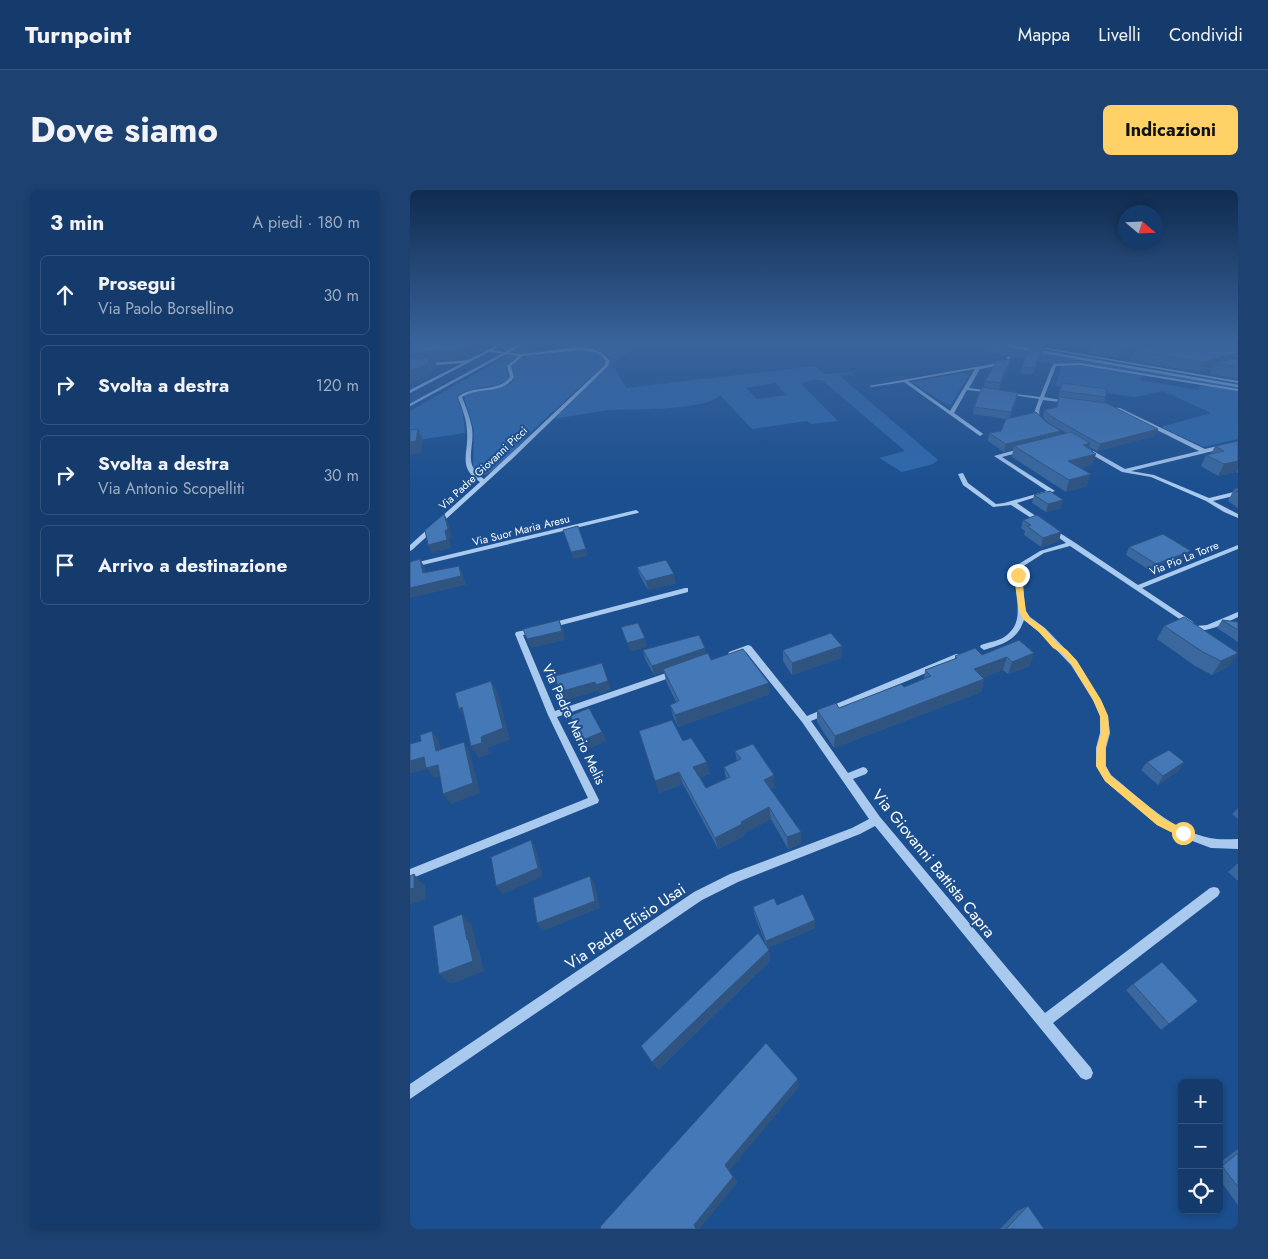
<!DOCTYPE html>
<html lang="it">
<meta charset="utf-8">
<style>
:root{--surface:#143b6b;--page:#1d4271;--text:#f1f3f6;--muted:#9dadc1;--line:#33557e;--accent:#ffd166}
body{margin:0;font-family:Jost,sans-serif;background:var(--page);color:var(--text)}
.controls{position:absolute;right:15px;bottom:15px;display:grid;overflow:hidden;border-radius:8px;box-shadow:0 2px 8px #0003}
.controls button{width:45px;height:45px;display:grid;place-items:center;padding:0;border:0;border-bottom:1px solid var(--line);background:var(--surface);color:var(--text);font:25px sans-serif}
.compass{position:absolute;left:708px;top:15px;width:45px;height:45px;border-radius:50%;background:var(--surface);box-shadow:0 2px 8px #0003;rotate:109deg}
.stop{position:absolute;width:15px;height:15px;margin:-11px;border:4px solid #ffd166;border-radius:50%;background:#fff}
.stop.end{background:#ffd166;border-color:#fff;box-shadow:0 1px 5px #0008}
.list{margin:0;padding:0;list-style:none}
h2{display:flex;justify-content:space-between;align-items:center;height:65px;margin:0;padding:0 20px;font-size:21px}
h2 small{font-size:16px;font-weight:400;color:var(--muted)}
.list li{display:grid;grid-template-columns:32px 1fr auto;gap:15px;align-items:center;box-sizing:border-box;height:80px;margin:0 10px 10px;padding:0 10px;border:1px solid var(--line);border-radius:8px}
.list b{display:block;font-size:19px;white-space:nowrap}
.list p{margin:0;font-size:16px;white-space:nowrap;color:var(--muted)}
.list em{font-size:16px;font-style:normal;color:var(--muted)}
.icon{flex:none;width:28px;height:28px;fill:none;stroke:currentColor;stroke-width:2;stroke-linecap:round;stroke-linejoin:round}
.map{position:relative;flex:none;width:828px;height:1039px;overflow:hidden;border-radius:8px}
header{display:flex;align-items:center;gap:30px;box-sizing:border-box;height:70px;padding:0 25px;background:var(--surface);border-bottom:1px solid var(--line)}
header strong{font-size:24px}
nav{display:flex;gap:28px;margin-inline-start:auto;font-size:18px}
.intro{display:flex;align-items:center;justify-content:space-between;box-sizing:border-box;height:120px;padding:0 30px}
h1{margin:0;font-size:35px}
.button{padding:12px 22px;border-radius:8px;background:var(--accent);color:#111;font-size:18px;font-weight:700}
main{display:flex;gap:30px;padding:0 30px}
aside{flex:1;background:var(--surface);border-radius:8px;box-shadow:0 2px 8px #0003}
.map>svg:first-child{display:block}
.green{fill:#2e69ad;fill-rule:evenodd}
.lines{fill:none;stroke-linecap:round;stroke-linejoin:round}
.stream{stroke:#9cc4f0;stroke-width:2.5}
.minor{fill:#a9c9ee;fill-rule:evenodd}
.wall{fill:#3a679d}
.shaded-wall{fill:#305480}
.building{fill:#4478b7;stroke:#305480}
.route{fill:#ffd166}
.labels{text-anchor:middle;stroke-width:4;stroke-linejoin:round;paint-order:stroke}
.far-street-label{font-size:11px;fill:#fff;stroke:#1b4f8f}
.street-label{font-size:14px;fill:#fff;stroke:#1b4f8f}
.near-street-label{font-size:16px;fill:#fff;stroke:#1b4f8f}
</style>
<header>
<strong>Turnpoint</strong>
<nav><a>Mappa</a><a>Livelli</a><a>Condividi</a></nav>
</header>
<div class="intro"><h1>Dove siamo</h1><a class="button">Indicazioni</a></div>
<main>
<aside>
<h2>3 min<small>A piedi · 180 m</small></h2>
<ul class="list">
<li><svg class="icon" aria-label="ahead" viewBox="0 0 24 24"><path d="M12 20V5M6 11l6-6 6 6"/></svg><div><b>Prosegui</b><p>Via Paolo Borsellino</p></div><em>30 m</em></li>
<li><svg class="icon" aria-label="right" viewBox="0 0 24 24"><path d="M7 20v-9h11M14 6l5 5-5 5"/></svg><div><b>Svolta a destra</b></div><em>120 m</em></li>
<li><svg class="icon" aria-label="right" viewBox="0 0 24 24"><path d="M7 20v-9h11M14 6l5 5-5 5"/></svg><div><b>Svolta a destra</b><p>Via Antonio Scopelliti</p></div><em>30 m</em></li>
<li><svg class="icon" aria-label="arrive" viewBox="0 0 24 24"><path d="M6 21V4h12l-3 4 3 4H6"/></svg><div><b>Arrivo a destinazione</b></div></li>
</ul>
</aside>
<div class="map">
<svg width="828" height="1039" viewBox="0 0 828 1039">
<rect width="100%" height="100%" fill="#1b4f8f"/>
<g class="green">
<path d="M100,153H125L115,160C132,162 158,162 173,153H232L206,171L204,176L216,198L405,176L414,184L441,182L446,187L440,184L429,185L528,270L523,274L492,282L469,268L495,261L412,190H402L391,194L428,231L401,234L397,231L342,239L310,205C295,221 224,219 201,220C182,222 163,226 144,229L199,175L201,168C172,142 124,178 90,158ZM366,193L376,205L347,209L336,198Z"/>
<path d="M559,153H592L828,194V249L794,257L751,237L801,223L753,201L725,207L645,196L652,176L574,161ZM739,184L792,193L788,200L730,190L732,187Z"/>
<path d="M175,160L185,162L195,171V174L121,242L88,278L75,285L63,280L64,240L54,206C67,194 96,205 105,188L102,176L106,171L115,167Z"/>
<path d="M100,164L107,166L96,177L99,190C82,199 62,195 47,206L53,223L55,243L0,251V221Z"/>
<polygon points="553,183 559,185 541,215 536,214 501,192"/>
</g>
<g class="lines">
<g class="stream">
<polyline points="582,153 828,196"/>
<polyline points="0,215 114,153"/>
</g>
<g class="minor">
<path d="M92,153H96L83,160C96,162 109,165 122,163C147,161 183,148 200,171L198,176L102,269L2,360L0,361V355L70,292C47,277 59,264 57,242C57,230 52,218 48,207C63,194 89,203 100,187L97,176L109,166L79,162L0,203V200L53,173L0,177V175L58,170ZM172,160C183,161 189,162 196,171L195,175L74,289C52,275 65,259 62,238C60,228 56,217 52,207C69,196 93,205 104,187L101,176L113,166Z"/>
<polygon points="601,153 608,153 828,191 828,193"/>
<path d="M598,166L601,167L596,174L570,179L559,198L582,201L584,202V203L557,200L544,223L572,243L573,244L570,246L494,192L461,197L459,196L594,172ZM565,179L540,221L498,191Z"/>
<path d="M670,173L828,199V201L670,175L646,176L634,207L661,212L659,213L633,210C630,218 626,224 633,231L631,232L626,230L624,223L629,209L596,204L598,203L630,207L643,174Z"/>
<polygon points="697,217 710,218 795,259 828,251 828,255 721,281 744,285 799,308 828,301 828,305 803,311 828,324 828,328 814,322 796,311 741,287 712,282 674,260 674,258 678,258 715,279 789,261 707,220 697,219"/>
<polygon points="612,258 615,260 614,261 592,267 645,301 607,313 633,331 633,333 629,333 601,315 583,317 553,295 548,284 553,283 558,293 586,314 594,313 637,301 584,266"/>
<polygon points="226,320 229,322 228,323 0,378 0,374"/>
<path d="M642,338L664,352L728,395L828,355V359L732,398L783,432L784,434L780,436L660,356L634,363L612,377L615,420L620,427L635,438L667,471L691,510L698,526L700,543L696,558V576L701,585C732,610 761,640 800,648C809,650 819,649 828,649V659L801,658L769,646L747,635L695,591L686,576V558L690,543V526L683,510L661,475L629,442L614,430C607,451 593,454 574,460L570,457L571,455C579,452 590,451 597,445C619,428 599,397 607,375L630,361L656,353L640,341L639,340Z"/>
<polygon points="275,398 278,398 278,402 140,438 136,436 137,434"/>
<path d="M828,422V427C817,432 793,446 782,438L786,436L797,435Z"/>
<polygon points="125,438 129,440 128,442 113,445 145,521 262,481 265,480 269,483 268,485 147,527 189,610 188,613 0,689 0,679 178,608 138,525 105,444 106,442"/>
<polygon points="338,455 341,456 397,526 546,464 552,464 553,466 552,468 401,531 438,583 453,577 456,578 458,581 456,584 443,589 470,627 635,823 800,698 804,697 808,698 810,702 808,706 643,833 681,878 683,883 681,888 676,890 671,888 465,636 450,644 328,692 292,710 0,909 0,894 284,702 320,684 442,638 459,629 392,532 336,462 322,467 318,464 319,462"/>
</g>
</g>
<g class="wall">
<polygon points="618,153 652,153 634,156 633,161 623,184 611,183 612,177 621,153"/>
<polygon points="655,153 828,153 828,189 800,184 802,179 788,182 720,170 722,165 707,168 679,163 680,157 670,159"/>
<polygon points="599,178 589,200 607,210 600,228 636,232 651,241 650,245 656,243 640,234 633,227 634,220 646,217 652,193 696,207 694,213 745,246 687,261 679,257 679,258 683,261 682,275 670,278 677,296 656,302 602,267 603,259 594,262 578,251 579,243 591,241 596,229 563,224 564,217 574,197 575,191"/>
<polygon points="828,251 828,283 826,282 808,286 791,276 796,265 801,264 805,256"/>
<polygon points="828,298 828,318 818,311 824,299"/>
<polygon points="624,305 651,318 636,322 622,313"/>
<polygon points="613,330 651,342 649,351 631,357 614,345 615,341 611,338"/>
<polygon points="719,357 777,369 742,382 716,365"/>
<polygon points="227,377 266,393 238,400 230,386"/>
<polygon points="812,430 828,432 828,431 828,452 807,438"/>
<polygon points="754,436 819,476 802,485 785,476 747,449"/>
<polygon points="609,450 620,476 598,484 593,480 572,488 574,489 571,502 424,558 407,532 407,520 429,518 494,497 514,489 515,480 545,469 545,466 572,465"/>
<polygon points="432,456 431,468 382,485 373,471 373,460"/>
<polygon points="233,460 296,464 301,470 360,504 268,537 263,526 260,515 266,512 256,491 254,482 244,485 235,469"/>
<polygon points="160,526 192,542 196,551 177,559"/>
<polygon points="273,551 300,584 290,587 296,598 316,589 314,577 327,571 325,561 365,597 360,599 391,642 391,654 378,659 361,629 334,643 334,646 308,659 273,594 249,603"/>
<polygon points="737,572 774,572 768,581 748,595 731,580"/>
<polygon points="828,618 828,629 822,624"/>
<polygon points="828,673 828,691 818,682"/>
<polygon points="367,715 405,738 357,758 359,760 360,771 248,880 357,757 344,724 343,717"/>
<polygon points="723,794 788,811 751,840 716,800"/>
<polygon points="828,959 828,1015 809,989 809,973"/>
<polygon points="618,1016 634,1039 590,1039 607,1021"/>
</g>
<g class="shaded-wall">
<polygon points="64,153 86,153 57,168 25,171 28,178 23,178 22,184 3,192 2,194 0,194 0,163"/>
<polygon points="636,153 652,153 635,156"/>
<polygon points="671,153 681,153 680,157 670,159"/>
<polygon points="739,153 791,153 724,160 722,165 707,168 711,158"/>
<polygon points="635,155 633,161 623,184 624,178"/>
<polygon points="828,163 828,171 805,173 802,179 788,182 793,172"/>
<polygon points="600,171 599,178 589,200 590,193"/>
<polygon points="608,203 607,210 599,229 601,222"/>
<polygon points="8,239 13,250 11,263 0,265 0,252"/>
<polygon points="748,239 745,246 687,261 690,254"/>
<polygon points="651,241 649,248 604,256 603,259 594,262 596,254"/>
<polygon points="680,253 677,264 673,255"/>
<polygon points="683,261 682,265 686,264 682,275 655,282 658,271"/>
<polygon points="828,271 828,279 826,282 808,286 814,274"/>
<polygon points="681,284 677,296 656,302 659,290"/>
<polygon points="653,310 651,318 636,322 638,314"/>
<polygon points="34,324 38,331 42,347 39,348 41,358 22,363 18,355 35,341"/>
<polygon points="651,342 649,351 631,357 633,348"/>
<polygon points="176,359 178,366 163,369 161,362"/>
<polygon points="781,361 777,369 742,382 746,374"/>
<polygon points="10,369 15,378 18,392 13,383"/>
<polygon points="49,376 53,384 56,395 0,408 0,398"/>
<polygon points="264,384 266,393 238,400 236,391"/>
<polygon points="149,430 153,439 155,450 121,458 117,449"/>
<polygon points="235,448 237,457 220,462 217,453"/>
<polygon points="432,456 431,468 382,485 382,473"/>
<polygon points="295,458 297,467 253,479 254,482 244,485 242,476"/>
<polygon points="624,463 620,476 598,484 602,472"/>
<polygon points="828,463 819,476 802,485 811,471"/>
<polygon points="597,467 593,480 561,492 564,479"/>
<polygon points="192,473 201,500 190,504 188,501 153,511 149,502"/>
<polygon points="574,489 571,502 424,558 425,546"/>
<polygon points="81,491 88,503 100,550 78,558 80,564 69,568 61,556 71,547"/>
<polygon points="359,493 360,504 268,537 265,525"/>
<polygon points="52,517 56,531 49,519"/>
<polygon points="22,541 29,551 33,572 26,561"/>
<polygon points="192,542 196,551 177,559 173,550"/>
<polygon points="54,552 60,562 70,603 41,614 33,604"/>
<polygon points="14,567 28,575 36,585 24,588 17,579 0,584 0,571"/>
<polygon points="297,572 300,584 286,589 283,577"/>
<polygon points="774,572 768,581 748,595 753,586"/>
<polygon points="269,582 273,594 249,603 245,591"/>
<polygon points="364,585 365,597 355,601 354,590"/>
<polygon points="359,617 361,629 334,643 334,646 308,659 305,648 331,632"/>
<polygon points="391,642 391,654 378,659 377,647"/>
<polygon points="121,650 126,659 133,686 93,704 86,696"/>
<polygon points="4,684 15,696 16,709 0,715 0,699"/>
<polygon points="180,686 185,694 190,718 133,741 127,733"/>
<polygon points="52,724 62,735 67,758 69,760 74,781 41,794 29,784 57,750"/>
<polygon points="405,730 405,738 357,758 356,751"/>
<polygon points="359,760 360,771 248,880 242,872"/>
<polygon points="388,889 389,897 319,981 328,992 290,1038 291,1039 286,1039 284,1035 315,975"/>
</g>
<g class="building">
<polygon points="0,153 64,153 53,158 0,163"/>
<polygon points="622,153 635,155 624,178 612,177"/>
<polygon points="683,153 739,153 711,158"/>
<polygon points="763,153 821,153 828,155 828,163 793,172 724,160"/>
<polygon points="24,168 19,169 18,174 0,181 0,169"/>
<polygon points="828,168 828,177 805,173"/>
<polygon points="597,169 600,171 590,193 575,191 587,171"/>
<polygon points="652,193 696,199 696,207 650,201"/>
<polygon points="572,197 608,203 601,222 564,217"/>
<polygon points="649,207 696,213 748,239 690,254 642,227 634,220 647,217"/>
<polygon points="626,222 636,232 651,241 596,254 579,243 591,241 596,229"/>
<polygon points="8,239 6,251 0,252 0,240"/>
<polygon points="661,242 680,253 673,255 683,261 681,261 686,264 658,271 681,284 659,290 604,256"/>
<polygon points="828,251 828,271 814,274 796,265 814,261 805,256"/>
<polygon points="828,298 828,302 824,299"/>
<polygon points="640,301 653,310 638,314 624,305"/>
<polygon points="34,324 38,339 35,341 37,350 18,355 15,340"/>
<polygon points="627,325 651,342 633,348 617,336 621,335 613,330"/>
<polygon points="168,336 176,359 161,362 153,340"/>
<polygon points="753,344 781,361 746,374 719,357"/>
<polygon points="10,369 13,383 49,376 51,386 0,398 0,372"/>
<polygon points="256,370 264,384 236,391 227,377"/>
<polygon points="774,427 828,463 811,471 793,462 754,436"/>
<polygon points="149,430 152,441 117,449 113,439"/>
<polygon points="812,430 828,432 828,440"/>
<polygon points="228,433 235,448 217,453 211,437"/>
<polygon points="421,443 432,456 382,473 373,460"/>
<polygon points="289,445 295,458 242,476 233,460"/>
<polygon points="609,450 624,463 602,472 597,467 564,479 574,489 425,546 407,520 426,513 429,518 491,494 494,497 521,486 515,480 547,468 545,466 565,458 572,465"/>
<polygon points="333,459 359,493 265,525 260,515 269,511 253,479 298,463 301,470"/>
<polygon points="192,473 198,491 186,495 185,492 149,502 145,486"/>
<polygon points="81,491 93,538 71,547 72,553 61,556 52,517 49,519 45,503"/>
<polygon points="179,518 192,542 173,550 160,526"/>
<polygon points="262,530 273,551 281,548 297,572 283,577 296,598 320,587 314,577 331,569 325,561 343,554 364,585 354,590 391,642 377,647 359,617 331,632 332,634 305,648 269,582 245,591 229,541"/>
<polygon points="22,541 26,561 54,552 63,593 33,604 28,575 16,578 14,567 0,571 0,554 11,551 10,545"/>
<polygon points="759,560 774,572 753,586 737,572"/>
<polygon points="121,650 128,678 86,696 81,667"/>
<polygon points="4,684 4,698 0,699 0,686"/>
<polygon points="180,686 185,711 127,733 123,708"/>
<polygon points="393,704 405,730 356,751 343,717 364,708 367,715"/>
<polygon points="52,724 57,750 58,749 63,771 29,784 23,736"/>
<polygon points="348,743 359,760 242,872 231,856"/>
<polygon points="752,772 788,811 759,834 723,794"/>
<polygon points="356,853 388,889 315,975 323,987 284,1035 286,1039 191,1039 190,1037"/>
<polygon points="828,963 828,997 812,976"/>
<polygon points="618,1016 634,1039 596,1039"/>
</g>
<linearGradient id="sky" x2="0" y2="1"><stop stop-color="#0f2b4f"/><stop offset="0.51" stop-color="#39639b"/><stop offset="1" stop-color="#39639b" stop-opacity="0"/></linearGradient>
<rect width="828" height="298" fill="url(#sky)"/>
<polygon class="route" points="608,383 611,385 616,421 620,428 634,438 648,454 657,460 667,471 691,510 698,526 699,543 695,558 695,576 701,586 754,629 776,640 776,646 769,646 747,635 695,591 686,576 687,558 691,543 690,526 683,510 662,475 652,463 643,458 629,442 613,429 609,421 604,385"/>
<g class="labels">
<g class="far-street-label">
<text transform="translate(73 278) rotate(-43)" y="4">Via Padre Giovanni Picci</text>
<text transform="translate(111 340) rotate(-14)" y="4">Via Suor Maria Aresu</text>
<text transform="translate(774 368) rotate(-22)" y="4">Via Pio La Torre</text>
</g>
<g class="street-label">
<text transform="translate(164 534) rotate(65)" y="5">Via Padre Mario Melis</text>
</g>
<g class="near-street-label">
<text transform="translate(524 673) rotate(51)" y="6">Via Giovanni Battista Capra</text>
<text transform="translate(215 736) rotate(-34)" y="6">Via Padre Efisio Usai</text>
</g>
</g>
</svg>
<div class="controls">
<button>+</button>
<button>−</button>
<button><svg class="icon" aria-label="locate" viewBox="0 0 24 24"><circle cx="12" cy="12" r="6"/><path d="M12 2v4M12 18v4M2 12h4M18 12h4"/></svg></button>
</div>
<svg class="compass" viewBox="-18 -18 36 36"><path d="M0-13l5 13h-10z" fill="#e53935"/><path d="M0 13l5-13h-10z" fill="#9dadc1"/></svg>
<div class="stop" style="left:773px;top:643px"></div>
<div class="stop end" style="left:608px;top:385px"></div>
</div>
</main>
